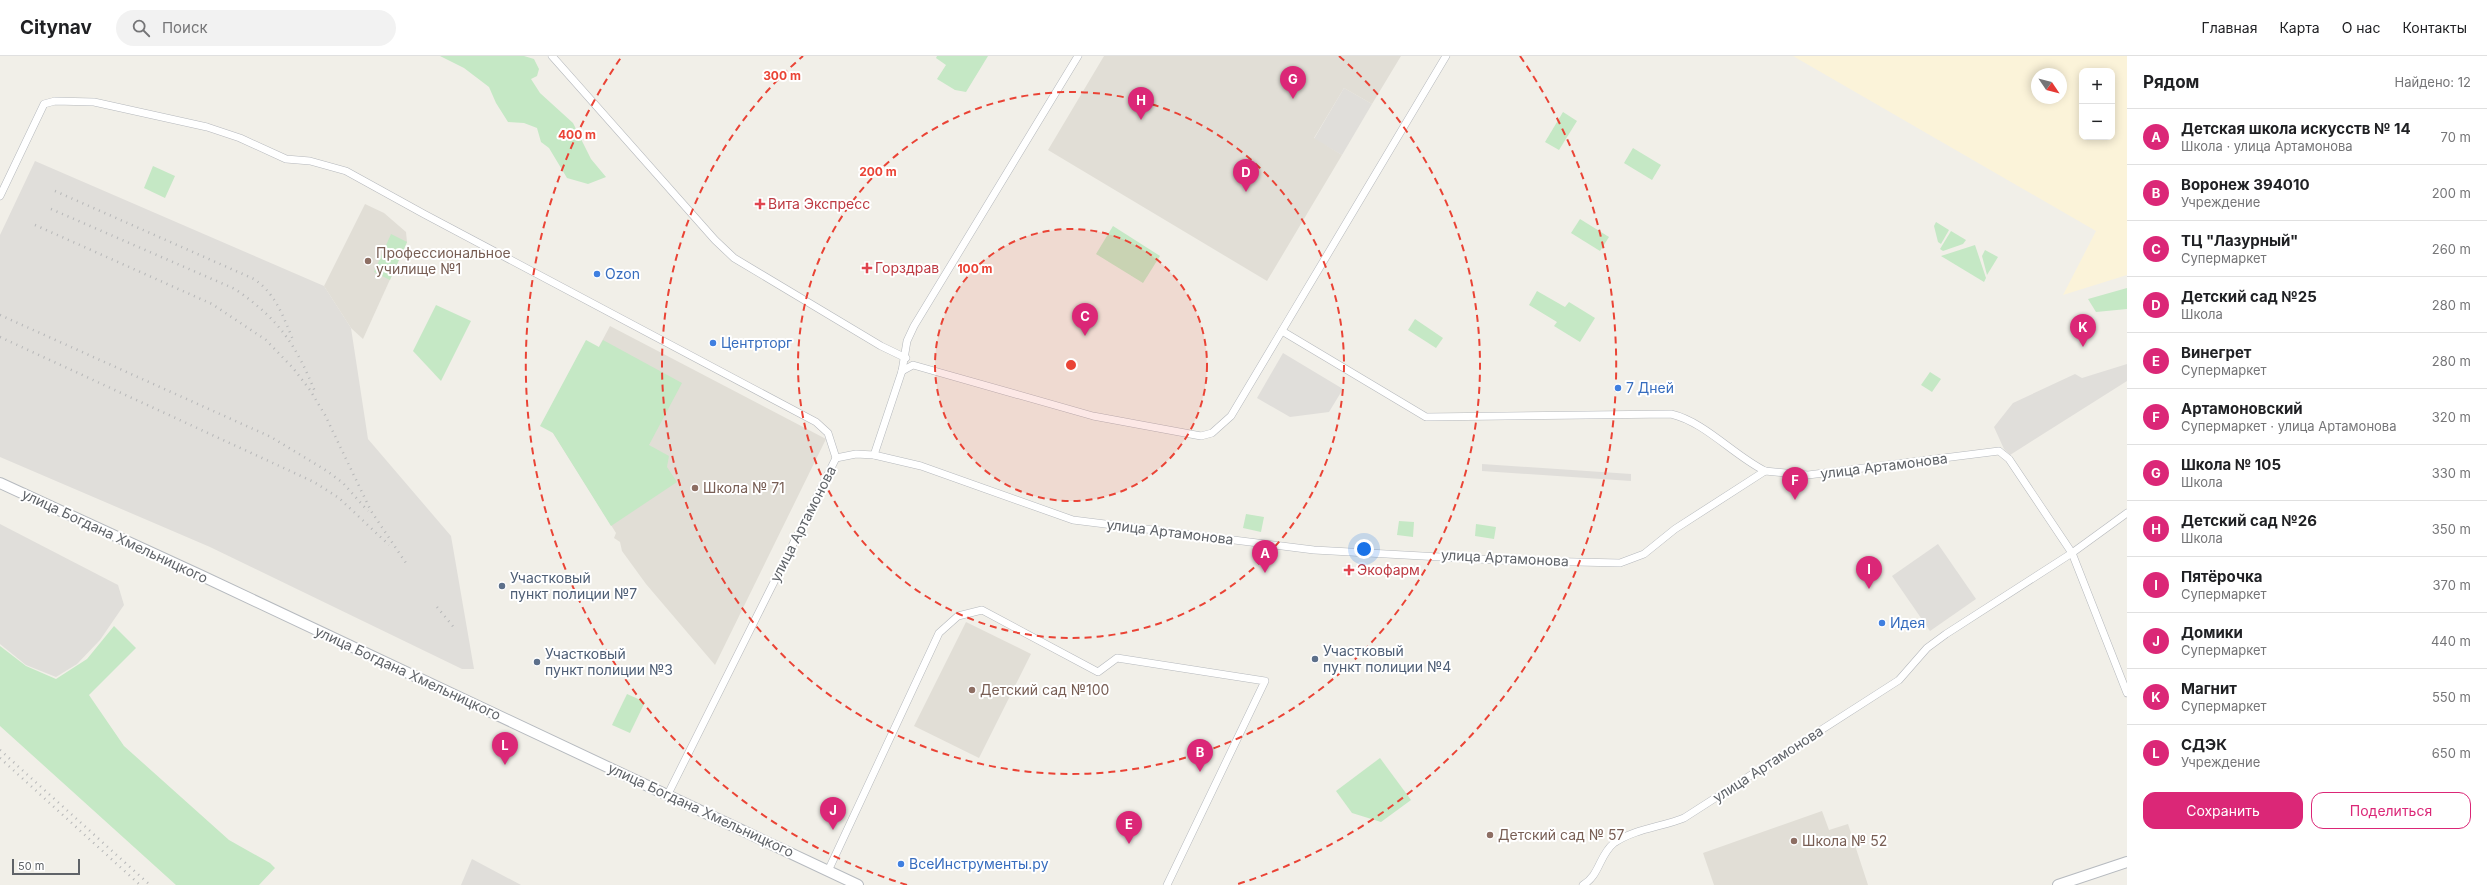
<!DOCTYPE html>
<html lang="ru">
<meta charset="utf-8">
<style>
:root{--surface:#fff;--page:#f2f2f2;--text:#202124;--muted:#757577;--line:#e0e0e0;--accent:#db2777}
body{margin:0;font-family:Inter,sans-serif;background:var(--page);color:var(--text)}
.controls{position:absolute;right:12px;top:12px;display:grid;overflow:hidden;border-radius:8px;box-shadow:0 2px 10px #0003}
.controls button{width:36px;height:36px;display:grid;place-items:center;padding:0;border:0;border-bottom:1px solid var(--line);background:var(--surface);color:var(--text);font:20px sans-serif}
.compass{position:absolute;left:2031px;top:12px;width:36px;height:36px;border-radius:50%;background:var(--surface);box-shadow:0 2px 10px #0003;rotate:125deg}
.scale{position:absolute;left:12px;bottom:10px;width:68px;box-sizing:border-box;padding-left:4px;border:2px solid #5f6368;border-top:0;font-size:11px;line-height:14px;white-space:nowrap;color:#5f6368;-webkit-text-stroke:3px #fff;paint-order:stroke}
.you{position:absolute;left:1364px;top:493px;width:14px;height:14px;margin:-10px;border:3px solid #fff;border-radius:50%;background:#1a73e8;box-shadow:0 0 0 6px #1a73e833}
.badge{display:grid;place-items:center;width:26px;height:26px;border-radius:50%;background:var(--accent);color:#fff;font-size:13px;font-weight:700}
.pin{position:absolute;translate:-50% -33px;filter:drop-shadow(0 1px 2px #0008)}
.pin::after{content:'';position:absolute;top:21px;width:14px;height:12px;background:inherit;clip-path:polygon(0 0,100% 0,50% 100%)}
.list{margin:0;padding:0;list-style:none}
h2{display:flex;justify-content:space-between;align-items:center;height:52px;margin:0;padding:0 16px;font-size:17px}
h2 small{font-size:13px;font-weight:400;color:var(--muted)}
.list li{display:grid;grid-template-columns:26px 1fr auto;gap:12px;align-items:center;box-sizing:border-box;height:56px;padding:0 16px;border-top:1px solid var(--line)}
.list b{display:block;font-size:15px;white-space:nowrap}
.list p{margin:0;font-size:13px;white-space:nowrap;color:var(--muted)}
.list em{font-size:13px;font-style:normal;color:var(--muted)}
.actions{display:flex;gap:8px;padding:12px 16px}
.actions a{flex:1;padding:9px 0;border:1px solid var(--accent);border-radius:12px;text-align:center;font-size:14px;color:var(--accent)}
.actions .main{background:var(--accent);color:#fff}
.icon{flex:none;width:22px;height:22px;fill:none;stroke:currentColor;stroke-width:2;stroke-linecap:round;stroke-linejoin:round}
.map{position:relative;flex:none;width:2127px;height:829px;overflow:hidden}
header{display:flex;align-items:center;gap:24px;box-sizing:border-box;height:56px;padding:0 20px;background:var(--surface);border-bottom:1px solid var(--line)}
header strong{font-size:19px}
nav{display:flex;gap:22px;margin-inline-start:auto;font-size:14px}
.search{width:280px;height:36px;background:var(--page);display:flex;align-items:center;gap:10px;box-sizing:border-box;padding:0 14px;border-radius:22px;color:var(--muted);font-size:15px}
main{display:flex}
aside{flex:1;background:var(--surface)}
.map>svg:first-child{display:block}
.industrial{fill:#e0deda}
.education{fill:#e1ded6}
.green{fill:#c5e8c5}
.sand{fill:#fbf3d9;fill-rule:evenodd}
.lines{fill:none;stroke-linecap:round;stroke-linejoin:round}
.street-casing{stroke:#b5b8bc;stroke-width:8}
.secondary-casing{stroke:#b6babf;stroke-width:12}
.street{stroke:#fff;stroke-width:7}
.secondary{stroke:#fff;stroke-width:10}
.rail{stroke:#b6b7b8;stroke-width:2.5;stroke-dasharray:1 5;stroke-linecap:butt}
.ring{fill:none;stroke:#ea4335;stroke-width:2;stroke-dasharray:7 5}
.health-dot{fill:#e0444e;stroke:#fff;stroke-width:1.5}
.education-dot{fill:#8d6e63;stroke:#fff;stroke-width:1.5}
.shop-dot{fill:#3f7fe0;stroke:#fff;stroke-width:1.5}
.service-dot{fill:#5c6f8a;stroke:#fff;stroke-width:1.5}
.labels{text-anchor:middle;stroke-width:4;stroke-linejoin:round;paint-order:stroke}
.health-label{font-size:14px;fill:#be3a42;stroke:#fff;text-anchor:start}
.education-label{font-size:14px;fill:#785e54;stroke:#fff;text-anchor:start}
.shop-label{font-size:14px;fill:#366cbe;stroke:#fff;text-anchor:start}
.street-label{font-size:14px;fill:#5f6368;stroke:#fff}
.service-label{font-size:14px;fill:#4e5e75;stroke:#fff;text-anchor:start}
.centre{fill:#ea4335;stroke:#fff;stroke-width:2}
.ring-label{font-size:12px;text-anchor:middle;font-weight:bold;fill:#ea4335;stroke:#fff;stroke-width:4;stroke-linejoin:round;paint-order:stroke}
</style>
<header>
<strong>Citynav</strong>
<div class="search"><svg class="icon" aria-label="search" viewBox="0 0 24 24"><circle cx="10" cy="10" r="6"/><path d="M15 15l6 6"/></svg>Поиск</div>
<nav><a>Главная</a><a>Карта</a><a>О нас</a><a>Контакты</a></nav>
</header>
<main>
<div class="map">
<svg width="2127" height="829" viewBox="0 0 2127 829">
<rect width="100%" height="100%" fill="#f1efe8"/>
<g class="industrial">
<polygon points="1344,32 1372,48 1342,99 1314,83"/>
<polygon points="35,105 324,230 351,272 368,383 451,480 474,613 462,613 210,491 0,401 0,179"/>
<polygon points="1283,297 1343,333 1329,356 1290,361 1257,342"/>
<polygon points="2127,308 2127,325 2010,399 2004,393 1994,371 2013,347 2075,318 2082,322"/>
<polygon points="1482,408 1631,418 1631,425 1482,415"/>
<polygon points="0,468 118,529 124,549 100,584 77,608 56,621 26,609 0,588"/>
<polygon points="1938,488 1976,543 1930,575 1892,520"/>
<polygon points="472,803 521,829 461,829"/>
</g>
<g class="education">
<polygon points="1104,0 1401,0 1372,48 1344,32 1314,82 1342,99 1267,225 1048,94"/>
<polygon points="365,148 384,157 406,176 407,186 363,283 351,272 324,230"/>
<polygon points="610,270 826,383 715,609 646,528 622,495 620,486 614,482 616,477 553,377"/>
<polygon points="966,566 1031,598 979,702 914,670"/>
<polygon points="1822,755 1829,774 1848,768 1868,829 1714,829 1703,797"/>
</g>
<g class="green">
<polygon points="440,0 524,0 534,3 539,13 537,20 531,23 540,37 573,67 591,103 606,121 588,128 567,122 549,92 541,86 537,72 524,67 508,66 496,47 489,31 464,12"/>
<polygon points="937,0 988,0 966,36 955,34 937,23 946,9 936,2"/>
<polygon points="1563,56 1577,65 1559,94 1545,86"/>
<polygon points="1633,92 1661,109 1652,124 1624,107"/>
<polygon points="153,110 175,120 165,142 144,132"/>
<polygon points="1580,163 1609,181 1600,195 1571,177"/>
<polygon points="1936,166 1949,174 1941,188 1938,186 1934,170"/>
<polygon points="1113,170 1160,200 1143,227 1096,198"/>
<polygon points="1951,175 1966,184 1963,188 1943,195 1940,193"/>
<polygon points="391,178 407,186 390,224 374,216"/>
<polygon points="1975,189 1986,222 1984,226 1941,200"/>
<polygon points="1985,194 1998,201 1987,219 1982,200"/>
<polygon points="2127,232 2127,253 2096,256 2088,243"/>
<polygon points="1537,235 1565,251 1569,246 1595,262 1580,286 1554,270 1557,266 1529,249"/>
<polygon points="436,249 471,265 441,325 413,295"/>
<polygon points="1415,263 1443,282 1436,292 1408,274"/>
<polygon points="586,284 599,291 603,284 682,327 649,389 669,400 667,411 677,426 611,470 553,377 540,370"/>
<polygon points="1930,316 1941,323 1932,336 1921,329"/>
<polygon points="1246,458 1264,461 1261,476 1243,472"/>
<polygon points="1399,465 1414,466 1413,481 1397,479"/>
<polygon points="1476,468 1496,471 1494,483 1475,480"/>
<polygon points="114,570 136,592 89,639 124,690 229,784 270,807 275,812 259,829 176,829 0,670 0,590 26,610 56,623 87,603"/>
<polygon points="627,638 645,646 630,677 612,669"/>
<polygon points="1380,702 1411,744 1381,766 1352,757 1336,735"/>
</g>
<path class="sand" d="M1793,0H2127V219L2063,239L2096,175ZM2082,15H2112V81H2082ZM2037,18H2061V42H2037Z"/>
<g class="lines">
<defs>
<g id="street">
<polyline points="552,0 715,184 734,202 881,290 906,302"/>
<polyline points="0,140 44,48 55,45 94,46 207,71 240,82 286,103 310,105 346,115 424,158 816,366 828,377 836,402"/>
<path d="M1282,275L1426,361L1671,358C1705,366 1733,399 1765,415"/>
<polyline points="902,315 913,309 1093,360 1201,380 1212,377 1231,360 1446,0"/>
<polyline points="874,399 902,315 907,285 914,270 1078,0"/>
<polyline points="668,738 836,402 856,398 874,399 921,410 1073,464 1314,494 1495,504 1620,507 1644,498 1675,473 1765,415 1808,419 1999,395 2009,403 2072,497 2127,637"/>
<polyline points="828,815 939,577 958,560 982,554 1098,616 1117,602 1265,625 1167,829"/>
<path d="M1583,829C1600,819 1599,799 1614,787C1634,773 1662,771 1684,762L1899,624L1927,592L1946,578L2072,497L2127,457"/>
</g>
<g id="secondary">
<polyline points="0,427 200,519 858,829"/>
<polyline points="2058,829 2127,806"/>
</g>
</defs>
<use href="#street" class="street-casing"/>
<use href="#secondary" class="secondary-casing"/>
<use href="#street" class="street"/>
<use href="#secondary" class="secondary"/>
<g class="rail">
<path d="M55,135L254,223C277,239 283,261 294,286"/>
<path d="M51,153L235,233C280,264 296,289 316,338"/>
<polyline points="35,169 212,248 266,284 293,312 310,334 325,359 371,455 408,510"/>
<polyline points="0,259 271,381 327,415 343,427 368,455"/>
<polyline points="0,281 314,426 339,442 389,489"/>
<polyline points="437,551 456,574"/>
<polyline points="0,694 150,829"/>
<polyline points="0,702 140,829"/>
</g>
</g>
<circle cx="1071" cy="309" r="136" fill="#ea4335" fill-opacity=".12"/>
<g class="ring">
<circle cx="1071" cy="309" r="136"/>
<circle cx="1071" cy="309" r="273"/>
<path d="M1339 0A409 409 0 1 1 803 0"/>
<path d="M907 829A545 545 0 0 1 622 0M1520 0A545 545 0 0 1 1235 829"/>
</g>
<g class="health-dot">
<path d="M758 142h4v4h4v4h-4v4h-4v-4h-4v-4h4z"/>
<path d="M865 206h4v4h4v4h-4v4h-4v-4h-4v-4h4z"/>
<path d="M1347 508h4v4h4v4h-4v4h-4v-4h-4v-4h4z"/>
</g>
<g class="education-dot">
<circle cx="368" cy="205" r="4"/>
<circle cx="695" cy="432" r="4"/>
<circle cx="972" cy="634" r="4"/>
<circle cx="1490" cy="779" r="4"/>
<circle cx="1794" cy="785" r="4"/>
</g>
<g class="shop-dot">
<circle cx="597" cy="218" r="4"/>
<circle cx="713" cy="287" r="4"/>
<circle cx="1618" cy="332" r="4"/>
<circle cx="1882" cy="567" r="4"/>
<circle cx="901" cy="808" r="4"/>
</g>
<g class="service-dot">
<circle cx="502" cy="530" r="4"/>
<circle cx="1315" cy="603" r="4"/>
<circle cx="537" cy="606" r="4"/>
</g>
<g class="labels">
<g class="health-label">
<text x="768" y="153">Вита Экспресс</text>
<text x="875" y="217">Горздрав</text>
<text x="1357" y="519">Экофарм</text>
</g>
<g class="education-label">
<text x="376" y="202">Профессиональное<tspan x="376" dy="16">училище №1</tspan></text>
<text x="703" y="437">Школа № 71</text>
<text x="980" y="639">Детский сад №100</text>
<text x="1498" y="784">Детский сад № 57</text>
<text x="1802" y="790">Школа № 52</text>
</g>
<g class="shop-label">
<text x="605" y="223">Ozon</text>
<text x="721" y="292">Центрторг</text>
<text x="1626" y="337">7 Дней</text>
<text x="1890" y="572">Идея</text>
<text x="909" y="813">ВсеИнструменты.ру</text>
</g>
<g class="street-label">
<text transform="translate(1884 410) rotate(-7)" y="5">улица Артамонова</text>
<text transform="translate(803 468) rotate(-63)" y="5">улица Артамонова</text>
<text transform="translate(1170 476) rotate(7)" y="5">улица Артамонова</text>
<text transform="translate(115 480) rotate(25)" y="5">улица Богдана Хмельницкого</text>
<text transform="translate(1505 502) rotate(3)" y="5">улица Артамонова</text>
<text transform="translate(408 617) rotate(25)" y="5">улица Богдана Хмельницкого</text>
<text transform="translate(1768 708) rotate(-33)" y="5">улица Артамонова</text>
<text transform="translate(701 754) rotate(25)" y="5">улица Богдана Хмельницкого</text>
</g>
<g class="service-label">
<text x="510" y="527">Участковый<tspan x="510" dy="16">пункт полиции №7</tspan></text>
<text x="1323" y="600">Участковый<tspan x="1323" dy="16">пункт полиции №4</tspan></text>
<text x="545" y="603">Участковый<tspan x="545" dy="16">пункт полиции №3</tspan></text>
</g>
</g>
<circle cx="1071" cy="309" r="6" class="centre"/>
<g class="ring-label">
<text x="782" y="24">300 m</text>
<text x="577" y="83">400 m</text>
<text x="878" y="120">200 m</text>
<text x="975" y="217">100 m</text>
</g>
</svg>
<div class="controls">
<button>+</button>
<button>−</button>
</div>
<svg class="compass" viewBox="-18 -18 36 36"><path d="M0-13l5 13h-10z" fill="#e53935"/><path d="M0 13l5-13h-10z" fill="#757577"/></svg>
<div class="scale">50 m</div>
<div class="you"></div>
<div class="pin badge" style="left:1265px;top:517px">A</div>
<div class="pin badge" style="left:1200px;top:716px">B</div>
<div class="pin badge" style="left:1085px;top:280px">C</div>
<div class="pin badge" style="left:1246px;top:136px">D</div>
<div class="pin badge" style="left:1129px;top:788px">E</div>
<div class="pin badge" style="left:1795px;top:444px">F</div>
<div class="pin badge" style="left:1293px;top:43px">G</div>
<div class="pin badge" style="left:1141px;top:64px">H</div>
<div class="pin badge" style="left:1869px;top:533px">I</div>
<div class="pin badge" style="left:833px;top:774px">J</div>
<div class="pin badge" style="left:2083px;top:291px">K</div>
<div class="pin badge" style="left:505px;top:709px">L</div>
</div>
<aside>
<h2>Рядом<small>Найдено: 12</small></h2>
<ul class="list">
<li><span class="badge">A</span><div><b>Детская школа искусств № 14</b><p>Школа · улица Артамонова</p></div><em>70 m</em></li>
<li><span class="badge">B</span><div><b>Воронеж 394010</b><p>Учреждение</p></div><em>200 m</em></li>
<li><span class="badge">C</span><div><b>ТЦ &quot;Лазурный&quot;</b><p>Супермаркет</p></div><em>260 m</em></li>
<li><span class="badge">D</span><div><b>Детский сад №25</b><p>Школа</p></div><em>280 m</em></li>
<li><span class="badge">E</span><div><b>Винегрет</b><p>Супермаркет</p></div><em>280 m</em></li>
<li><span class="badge">F</span><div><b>Артамоновский</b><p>Супермаркет · улица Артамонова</p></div><em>320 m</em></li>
<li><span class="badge">G</span><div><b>Школа № 105</b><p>Школа</p></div><em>330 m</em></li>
<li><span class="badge">H</span><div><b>Детский сад №26</b><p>Школа</p></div><em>350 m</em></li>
<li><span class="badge">I</span><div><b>Пятёрочка</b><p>Супермаркет</p></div><em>370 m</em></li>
<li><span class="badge">J</span><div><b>Домики</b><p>Супермаркет</p></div><em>440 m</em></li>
<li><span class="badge">K</span><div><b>Магнит</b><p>Супермаркет</p></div><em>550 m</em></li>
<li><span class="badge">L</span><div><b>СДЭК</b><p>Учреждение</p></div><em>650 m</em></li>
</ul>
<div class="actions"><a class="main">Сохранить</a><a>Поделиться</a></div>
</aside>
</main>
